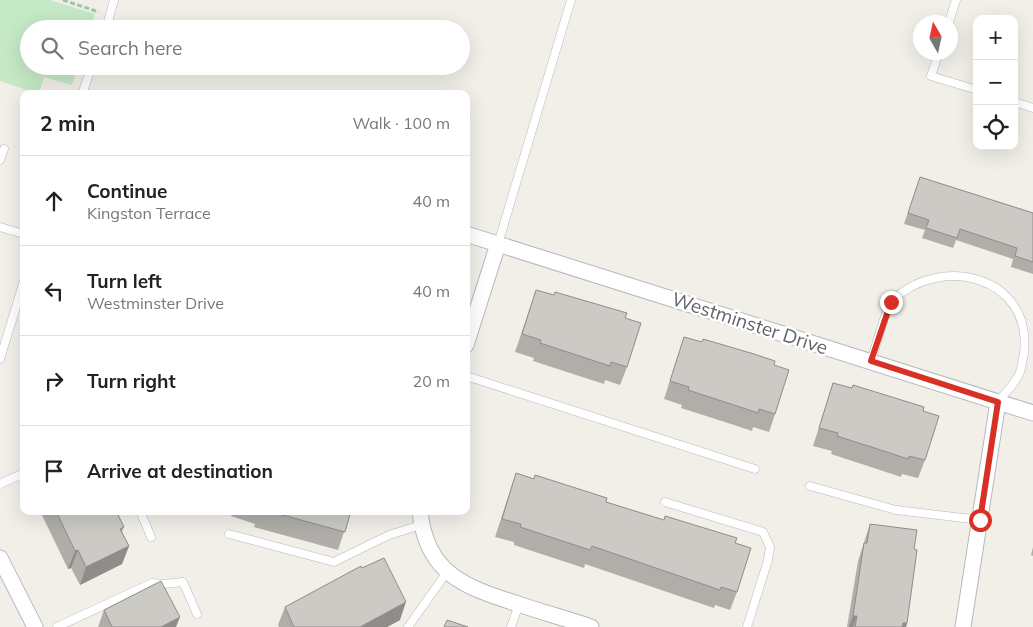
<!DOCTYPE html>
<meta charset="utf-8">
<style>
:root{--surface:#fff;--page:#f2f2f2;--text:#222;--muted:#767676;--line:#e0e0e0}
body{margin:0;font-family:Mulish,sans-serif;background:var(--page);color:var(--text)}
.controls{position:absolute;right:15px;top:15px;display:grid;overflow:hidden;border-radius:10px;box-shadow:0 5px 20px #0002}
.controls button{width:45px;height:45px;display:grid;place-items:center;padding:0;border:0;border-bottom:1px solid var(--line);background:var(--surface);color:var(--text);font:25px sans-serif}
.compass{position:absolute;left:913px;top:15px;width:45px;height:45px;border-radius:50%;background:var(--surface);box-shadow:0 5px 20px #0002;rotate:351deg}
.stop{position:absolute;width:15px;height:15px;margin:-11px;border:4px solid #d93025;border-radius:50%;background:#fff}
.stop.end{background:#d93025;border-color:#fff;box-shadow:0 1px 5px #0008}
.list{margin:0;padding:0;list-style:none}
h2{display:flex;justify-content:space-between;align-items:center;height:65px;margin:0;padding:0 20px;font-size:21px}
h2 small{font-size:16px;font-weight:400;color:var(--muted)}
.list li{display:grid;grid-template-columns:32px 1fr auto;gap:15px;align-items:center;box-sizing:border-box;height:90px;padding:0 20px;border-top:1px solid var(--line)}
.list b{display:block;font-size:19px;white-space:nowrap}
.list p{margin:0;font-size:16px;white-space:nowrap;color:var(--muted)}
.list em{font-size:16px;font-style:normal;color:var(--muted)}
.icon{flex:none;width:28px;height:28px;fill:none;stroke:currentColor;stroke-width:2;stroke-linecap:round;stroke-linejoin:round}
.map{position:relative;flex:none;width:1033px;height:627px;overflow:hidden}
.search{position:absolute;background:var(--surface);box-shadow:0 5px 20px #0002;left:20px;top:20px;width:450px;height:55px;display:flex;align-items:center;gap:12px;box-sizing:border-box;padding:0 18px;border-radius:28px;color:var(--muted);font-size:19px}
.panel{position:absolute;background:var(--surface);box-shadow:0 5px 20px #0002;left:20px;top:90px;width:450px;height:425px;border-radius:10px}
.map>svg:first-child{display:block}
.green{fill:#c5e8c5}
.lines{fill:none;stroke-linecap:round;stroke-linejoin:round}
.service-casing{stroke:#b5b8bc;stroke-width:9}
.minor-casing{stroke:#b5b8bc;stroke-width:17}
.path{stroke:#9cc7a9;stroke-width:3;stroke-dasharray:5 2.5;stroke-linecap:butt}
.service{stroke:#fff;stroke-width:8}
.minor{stroke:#fff;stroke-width:15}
.wall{fill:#afaea9}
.shaded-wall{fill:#8f8d8a}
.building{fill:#cccac5;stroke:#8f8d8a}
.route{stroke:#d93025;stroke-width:6}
.labels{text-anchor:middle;stroke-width:5;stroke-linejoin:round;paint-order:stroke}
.street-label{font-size:19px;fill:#5f6368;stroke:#fff}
</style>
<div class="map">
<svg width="1033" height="627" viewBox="0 0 1033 627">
<rect width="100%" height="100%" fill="#f1efe8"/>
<polygon class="green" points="0,0 50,0 95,14 90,29 29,29 29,66 78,66 72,85 44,77 39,94 0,81"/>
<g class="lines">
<defs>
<g id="service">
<polyline points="949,22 956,0"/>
<polyline points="106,29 114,0"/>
<polyline points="939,52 931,76 977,90"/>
<polyline points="82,94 92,66"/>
<polyline points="1014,102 1033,108"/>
<polyline points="0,160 4,149"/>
<polyline points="0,227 24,234"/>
<polyline points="498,244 571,0"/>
<polyline points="0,359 24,281"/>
<path d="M871,361C875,350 886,307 892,301C939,254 1033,275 1024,353C1022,360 1022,372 1017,378C1012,387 1004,394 998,402"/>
<polyline points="466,376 755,469"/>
<polyline points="0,484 24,473"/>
<polyline points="810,486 896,510 980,520"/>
<polyline points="665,502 763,532 770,547 768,560 747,627"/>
<polyline points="140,511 151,537"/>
<polyline points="229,534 334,562 389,535 421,525"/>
<polyline points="57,627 152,583 164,584 183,582 197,614"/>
<polyline points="408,627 447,572"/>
<polyline points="511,627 519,604"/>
</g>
<g id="minor">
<polyline points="466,234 1033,413"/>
<polyline points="466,345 498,244"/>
<path d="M420,511C426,574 465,587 518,604C542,612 567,619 591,627"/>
<polyline points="0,558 35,627"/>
<polyline points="963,627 998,402"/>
</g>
</defs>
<use href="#service" class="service-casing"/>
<use href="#minor" class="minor-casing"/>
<polyline class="path" points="63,0 99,12"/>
<use href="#service" class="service"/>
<use href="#minor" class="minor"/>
</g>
<g class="wall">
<polygon points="920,177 1033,213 1033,274 1011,267 1013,259 956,240 953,248 922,238 925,230 904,224"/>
<polygon points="536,290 625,318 627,367 620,385 605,380 604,384 533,361 534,358 515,352"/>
<polygon points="684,337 774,365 775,414 769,432 753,427 752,431 731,424 681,408 682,405 664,399"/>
<polygon points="833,383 923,411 925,460 918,478 902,474 901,477 880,470 831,454 832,451 813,446"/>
<polygon points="516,473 735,543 737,592 730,610 715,605 714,608 585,564 584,568 514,545 514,542 495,537 510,491"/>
<polygon points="40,511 116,511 124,527 122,532 129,546 122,564 80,585 71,568 68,569"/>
<polygon points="233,511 351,511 338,550 254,527 255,524 231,516"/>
<polygon points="870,524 914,549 907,623 906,627 847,627 858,561"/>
<polygon points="1033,547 1033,556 1031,555"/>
<polygon points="285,607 400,620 387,627 279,627 278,625"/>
<polygon points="104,610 176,627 98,627"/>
</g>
<g class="shaded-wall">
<polygon points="129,546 122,564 80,585 86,567"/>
<polygon points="78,550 71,568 68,569 75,551"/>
<polygon points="406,602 400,620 387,627 360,627"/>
<polygon points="853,616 857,616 853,627 849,627"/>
<polygon points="180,617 176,627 161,627"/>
<polygon points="903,623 907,623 906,627 901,627"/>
</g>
<g class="building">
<polygon points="920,177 1033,213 1033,262 1015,256 1017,248 960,229 957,238 926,228 929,220 908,213"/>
<polygon points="536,290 554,295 555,292 627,313 625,318 641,323 627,367 611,362 610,366 540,343 541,340 522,334"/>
<polygon points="684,337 702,342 703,339 754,354 775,361 774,365 789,370 775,414 759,409 758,413 737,406 688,390 689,387 670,381"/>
<polygon points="833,383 852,388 853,385 924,407 923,411 939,416 925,460 909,456 908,459 887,452 837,436 838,433 819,428"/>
<polygon points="516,473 534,479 535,475 607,498 606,502 664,520 665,516 737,538 735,543 751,548 737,592 721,587 720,590 592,546 590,550 520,527 521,524 502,519"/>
<polygon points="56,511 116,511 124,527 120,529 129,546 86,567 78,550 75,551"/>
<polygon points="268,511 351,511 345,532"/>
<polygon points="870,524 917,530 914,549 917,550 907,623 903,623 902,627 855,627 857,616 853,616 864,543 867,543"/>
<polygon points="384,558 406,602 360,627 294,627 285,607 361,566 362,568"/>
<polygon points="161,581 180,617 161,627 112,627 104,610"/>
<polygon points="447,620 468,627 444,627"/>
</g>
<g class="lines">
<polyline class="route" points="891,302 871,361 998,402 980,520"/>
</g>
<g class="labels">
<g class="street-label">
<text transform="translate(750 323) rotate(18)" y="7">Westminster Drive</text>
</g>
</g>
</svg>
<div class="controls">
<button>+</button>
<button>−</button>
<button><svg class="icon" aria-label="locate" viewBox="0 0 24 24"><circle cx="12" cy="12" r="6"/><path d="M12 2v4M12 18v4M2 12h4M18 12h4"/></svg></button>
</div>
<svg class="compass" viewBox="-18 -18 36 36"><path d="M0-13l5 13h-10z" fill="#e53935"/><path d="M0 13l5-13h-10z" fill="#767676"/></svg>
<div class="stop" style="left:980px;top:520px"></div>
<div class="stop end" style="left:891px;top:302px"></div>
<div class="search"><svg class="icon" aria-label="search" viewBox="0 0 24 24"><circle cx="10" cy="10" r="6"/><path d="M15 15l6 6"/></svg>Search here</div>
<section class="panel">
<h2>2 min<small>Walk · 100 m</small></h2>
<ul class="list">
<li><svg class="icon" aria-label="ahead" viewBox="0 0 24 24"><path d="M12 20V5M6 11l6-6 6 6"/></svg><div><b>Continue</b><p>Kingston Terrace</p></div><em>40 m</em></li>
<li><svg class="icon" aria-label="left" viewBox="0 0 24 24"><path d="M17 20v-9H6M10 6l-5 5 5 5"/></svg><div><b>Turn left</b><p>Westminster Drive</p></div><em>40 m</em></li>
<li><svg class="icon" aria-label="right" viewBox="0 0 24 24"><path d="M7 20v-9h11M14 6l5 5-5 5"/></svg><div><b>Turn right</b></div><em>20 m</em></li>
<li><svg class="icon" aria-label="arrive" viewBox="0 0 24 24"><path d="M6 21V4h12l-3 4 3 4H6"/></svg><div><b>Arrive at destination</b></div></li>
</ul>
</section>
</div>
